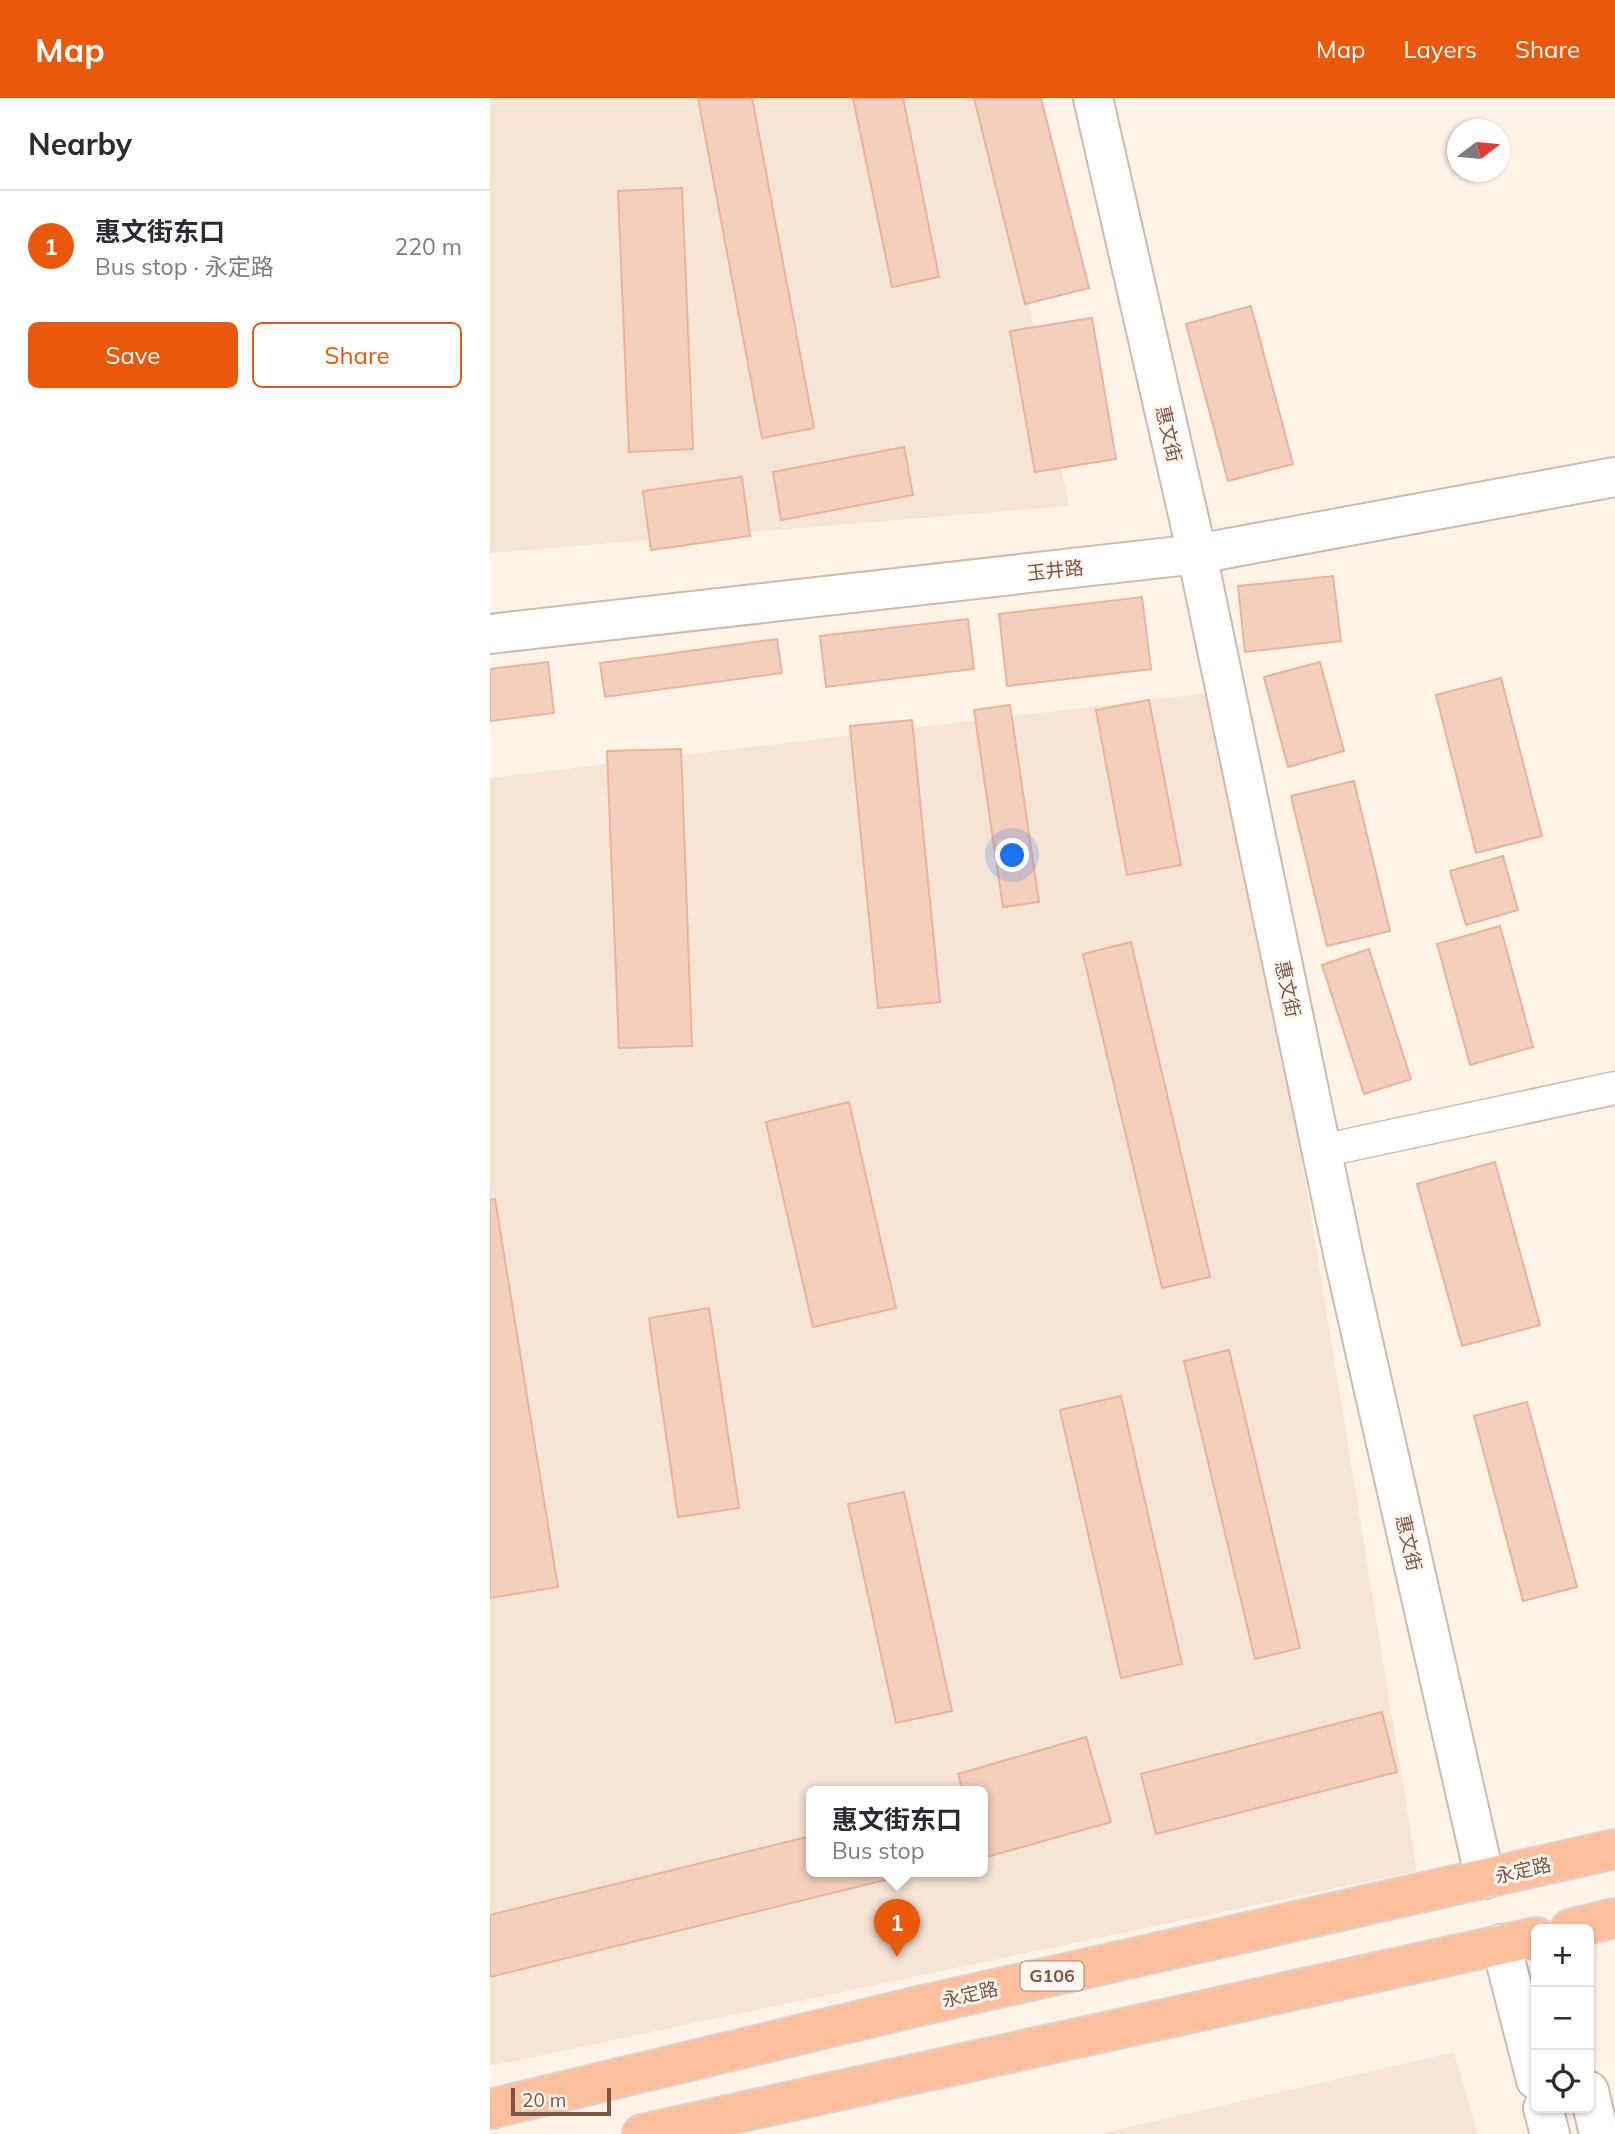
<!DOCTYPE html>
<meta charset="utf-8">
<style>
:root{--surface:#fff;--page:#f7f7f7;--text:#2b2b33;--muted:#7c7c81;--line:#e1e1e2;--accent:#ea580c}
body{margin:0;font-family:Mulish,"Noto Sans SC",sans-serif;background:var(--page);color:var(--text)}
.controls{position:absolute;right:21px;bottom:21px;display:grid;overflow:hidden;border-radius:10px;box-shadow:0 2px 5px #0004}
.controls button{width:63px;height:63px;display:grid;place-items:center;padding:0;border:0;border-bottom:2px solid var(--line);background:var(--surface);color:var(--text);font:35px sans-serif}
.compass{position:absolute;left:957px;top:21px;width:63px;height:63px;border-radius:50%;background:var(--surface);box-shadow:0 2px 5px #0004;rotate:74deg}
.scale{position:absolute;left:21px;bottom:18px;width:100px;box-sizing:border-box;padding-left:7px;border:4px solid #7a5649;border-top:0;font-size:19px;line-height:24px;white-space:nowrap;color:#7a5649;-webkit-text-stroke:5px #fff7ef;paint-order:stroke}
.you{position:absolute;left:523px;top:758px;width:24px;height:24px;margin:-18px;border:5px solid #fff;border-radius:50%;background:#1a73e8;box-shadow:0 0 0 10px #1a73e833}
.badge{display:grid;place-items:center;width:46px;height:46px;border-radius:50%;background:var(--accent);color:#fff;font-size:23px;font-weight:700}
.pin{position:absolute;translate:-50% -58px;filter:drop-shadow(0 2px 4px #0008)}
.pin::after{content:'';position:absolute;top:37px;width:24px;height:21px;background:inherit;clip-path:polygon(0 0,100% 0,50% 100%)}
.popup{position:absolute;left:316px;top:1688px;width:182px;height:91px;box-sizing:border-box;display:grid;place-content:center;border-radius:10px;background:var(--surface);filter:drop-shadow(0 2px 5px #0005);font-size:23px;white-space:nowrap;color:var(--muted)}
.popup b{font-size:26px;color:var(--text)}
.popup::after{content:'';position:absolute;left:50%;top:100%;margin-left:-14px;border:14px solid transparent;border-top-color:var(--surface)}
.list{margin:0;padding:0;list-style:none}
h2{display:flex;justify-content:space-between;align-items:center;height:91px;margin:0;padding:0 28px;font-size:30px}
h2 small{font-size:23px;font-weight:400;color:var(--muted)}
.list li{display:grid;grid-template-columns:46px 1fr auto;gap:21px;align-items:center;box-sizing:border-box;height:112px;padding:0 28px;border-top:2px solid var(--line)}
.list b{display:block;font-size:26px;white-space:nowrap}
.list p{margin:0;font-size:23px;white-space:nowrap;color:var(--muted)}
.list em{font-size:23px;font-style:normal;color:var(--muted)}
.actions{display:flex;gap:14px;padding:21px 28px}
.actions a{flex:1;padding:16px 0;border:2px solid var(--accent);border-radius:10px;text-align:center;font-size:24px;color:var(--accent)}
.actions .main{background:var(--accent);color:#fff}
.icon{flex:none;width:38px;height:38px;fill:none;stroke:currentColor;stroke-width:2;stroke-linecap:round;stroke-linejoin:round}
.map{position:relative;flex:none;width:1125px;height:2036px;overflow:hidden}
header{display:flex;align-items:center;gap:42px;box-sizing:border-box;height:98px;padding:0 35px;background:var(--accent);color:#fff}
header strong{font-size:33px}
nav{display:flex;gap:38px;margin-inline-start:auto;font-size:24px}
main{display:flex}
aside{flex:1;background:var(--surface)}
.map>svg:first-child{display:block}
.residential{fill:#f6e4d5;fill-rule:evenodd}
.building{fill:#f5cfbd;stroke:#e9b39c;stroke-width:2}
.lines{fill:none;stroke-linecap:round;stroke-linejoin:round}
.minor-casing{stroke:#d1b9ac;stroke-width:35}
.tertiary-casing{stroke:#d1b9ac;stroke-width:42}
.trunk-casing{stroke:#dcd3d0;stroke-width:42}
.minor{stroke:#fff;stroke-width:32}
.tertiary{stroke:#fff;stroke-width:38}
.trunk{stroke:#fdbf9c;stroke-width:38}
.labels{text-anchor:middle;stroke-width:6;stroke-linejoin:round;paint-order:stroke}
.shield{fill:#fff7ef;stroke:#a2867b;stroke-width:2}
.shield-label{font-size:18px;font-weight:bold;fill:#7a5649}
.street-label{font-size:19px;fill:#7a5649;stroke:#fff7ef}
</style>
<header>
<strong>Map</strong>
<nav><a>Map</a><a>Layers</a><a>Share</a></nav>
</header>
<main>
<aside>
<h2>Nearby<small></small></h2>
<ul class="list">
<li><span class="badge">1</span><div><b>惠文街东口</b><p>Bus stop · 永定路</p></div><em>220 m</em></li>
</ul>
<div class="actions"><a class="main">Save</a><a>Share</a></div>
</aside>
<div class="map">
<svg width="1125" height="2036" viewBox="0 0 1125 2036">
<rect width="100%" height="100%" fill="#fef3e7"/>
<g class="residential">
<polygon points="0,0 499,0 579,408 0,455"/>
<path d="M736,593L927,1773L0,1968V680ZM321,1693H493V1773H321Z"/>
<polygon points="964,1954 988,2036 609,2036"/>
</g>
<g class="building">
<polygon points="208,0 262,0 324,330 272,340"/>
<polygon points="363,0 413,0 449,179 402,189"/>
<polygon points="484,0 551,0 599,190 535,206"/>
<polygon points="192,90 203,351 139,354 128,93"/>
<polygon points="761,208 803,366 738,383 696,226"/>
<polygon points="602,220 626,361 545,374 520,233"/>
<polygon points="414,349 423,397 291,422 283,374"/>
<polygon points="252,379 260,438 161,452 153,393"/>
<polygon points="843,478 851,543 755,554 748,488"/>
<polygon points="652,499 661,571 517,588 509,516"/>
<polygon points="478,521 484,571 336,589 330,538"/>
<polygon points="287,541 292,575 115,599 110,565"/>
<polygon points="58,564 64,615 0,623 0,571"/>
<polygon points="830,564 854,653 798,669 774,579"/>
<polygon points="1011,580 1052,738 986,755 946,597"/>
<polygon points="659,602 691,767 637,777 606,612"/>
<polygon points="520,607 549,804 513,809 484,612"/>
<polygon points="422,622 450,904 388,910 360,628"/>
<polygon points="191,651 202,948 129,950 117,653"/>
<polygon points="864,683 900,833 837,848 801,698"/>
<polygon points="1013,758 1028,812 976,827 960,773"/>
<polygon points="1010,828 1043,949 980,967 947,846"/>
<polygon points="641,844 720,1179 672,1190 593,856"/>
<polygon points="879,851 921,981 874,996 832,867"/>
<polygon points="359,1004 406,1210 323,1229 276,1024"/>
<polygon points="1005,1064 1050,1227 972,1248 927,1086"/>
<polygon points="5,1101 68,1489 0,1500 0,1102"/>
<polygon points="219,1210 249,1410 188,1419 159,1220"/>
<polygon points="739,1252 810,1550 765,1561 694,1263"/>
<polygon points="631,1298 692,1566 631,1580 570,1312"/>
<polygon points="1037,1304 1087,1489 1033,1503 984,1318"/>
<polygon points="414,1394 462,1613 406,1625 358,1406"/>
<polygon points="892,1614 907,1674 666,1736 651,1676"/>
<polygon points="596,1639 621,1724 493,1760 493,1693 473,1693 468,1676"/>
<polygon points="321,1738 321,1773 432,1773 0,1879 0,1817"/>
</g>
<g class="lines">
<defs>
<polyline id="minor" points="831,1053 1125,990"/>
<g id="tertiary">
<polyline points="603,0 707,456 854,1160 995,1781"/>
<polyline points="0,536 707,456 1125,379"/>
<polyline points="1011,1846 1046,1982"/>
<polyline points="1099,1993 1109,2036"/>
<polyline points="1053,2010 1060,2036"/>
</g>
<g id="trunk">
<polyline points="1080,1831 1125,1820"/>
<polyline points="0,2011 425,1909 1125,1751"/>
<polyline points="152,2036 1046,1839"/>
</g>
</defs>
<use href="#minor" class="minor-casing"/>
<use href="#tertiary" class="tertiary-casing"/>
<use href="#trunk" class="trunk-casing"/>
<use href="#minor" class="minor"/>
<use href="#tertiary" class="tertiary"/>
<use href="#trunk" class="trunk"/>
</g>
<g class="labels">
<rect class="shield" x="530.5" y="1863.5" width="63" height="29" rx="5"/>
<g class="shield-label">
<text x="562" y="1884">G106</text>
</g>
<g class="street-label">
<text transform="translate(679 336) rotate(77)" y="7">惠文街</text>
<text transform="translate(565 472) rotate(-6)" y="7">玉井路</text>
<text transform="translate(798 891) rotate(78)" y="7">惠文街</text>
<text transform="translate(919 1445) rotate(77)" y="7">惠文街</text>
<text transform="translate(1033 1772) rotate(-13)" y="7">永定路</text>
<text transform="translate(480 1896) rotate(-13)" y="7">永定路</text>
</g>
</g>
</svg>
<div class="controls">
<button>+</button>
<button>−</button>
<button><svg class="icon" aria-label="locate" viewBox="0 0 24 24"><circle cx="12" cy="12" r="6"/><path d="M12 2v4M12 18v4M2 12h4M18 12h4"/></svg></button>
</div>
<svg class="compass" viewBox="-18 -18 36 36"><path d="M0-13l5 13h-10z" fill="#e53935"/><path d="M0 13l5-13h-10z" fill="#7c7c81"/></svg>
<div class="scale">20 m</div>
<div class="you"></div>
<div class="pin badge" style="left:407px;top:1859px">1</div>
<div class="popup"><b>惠文街东口</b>Bus stop</div>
</div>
</main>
